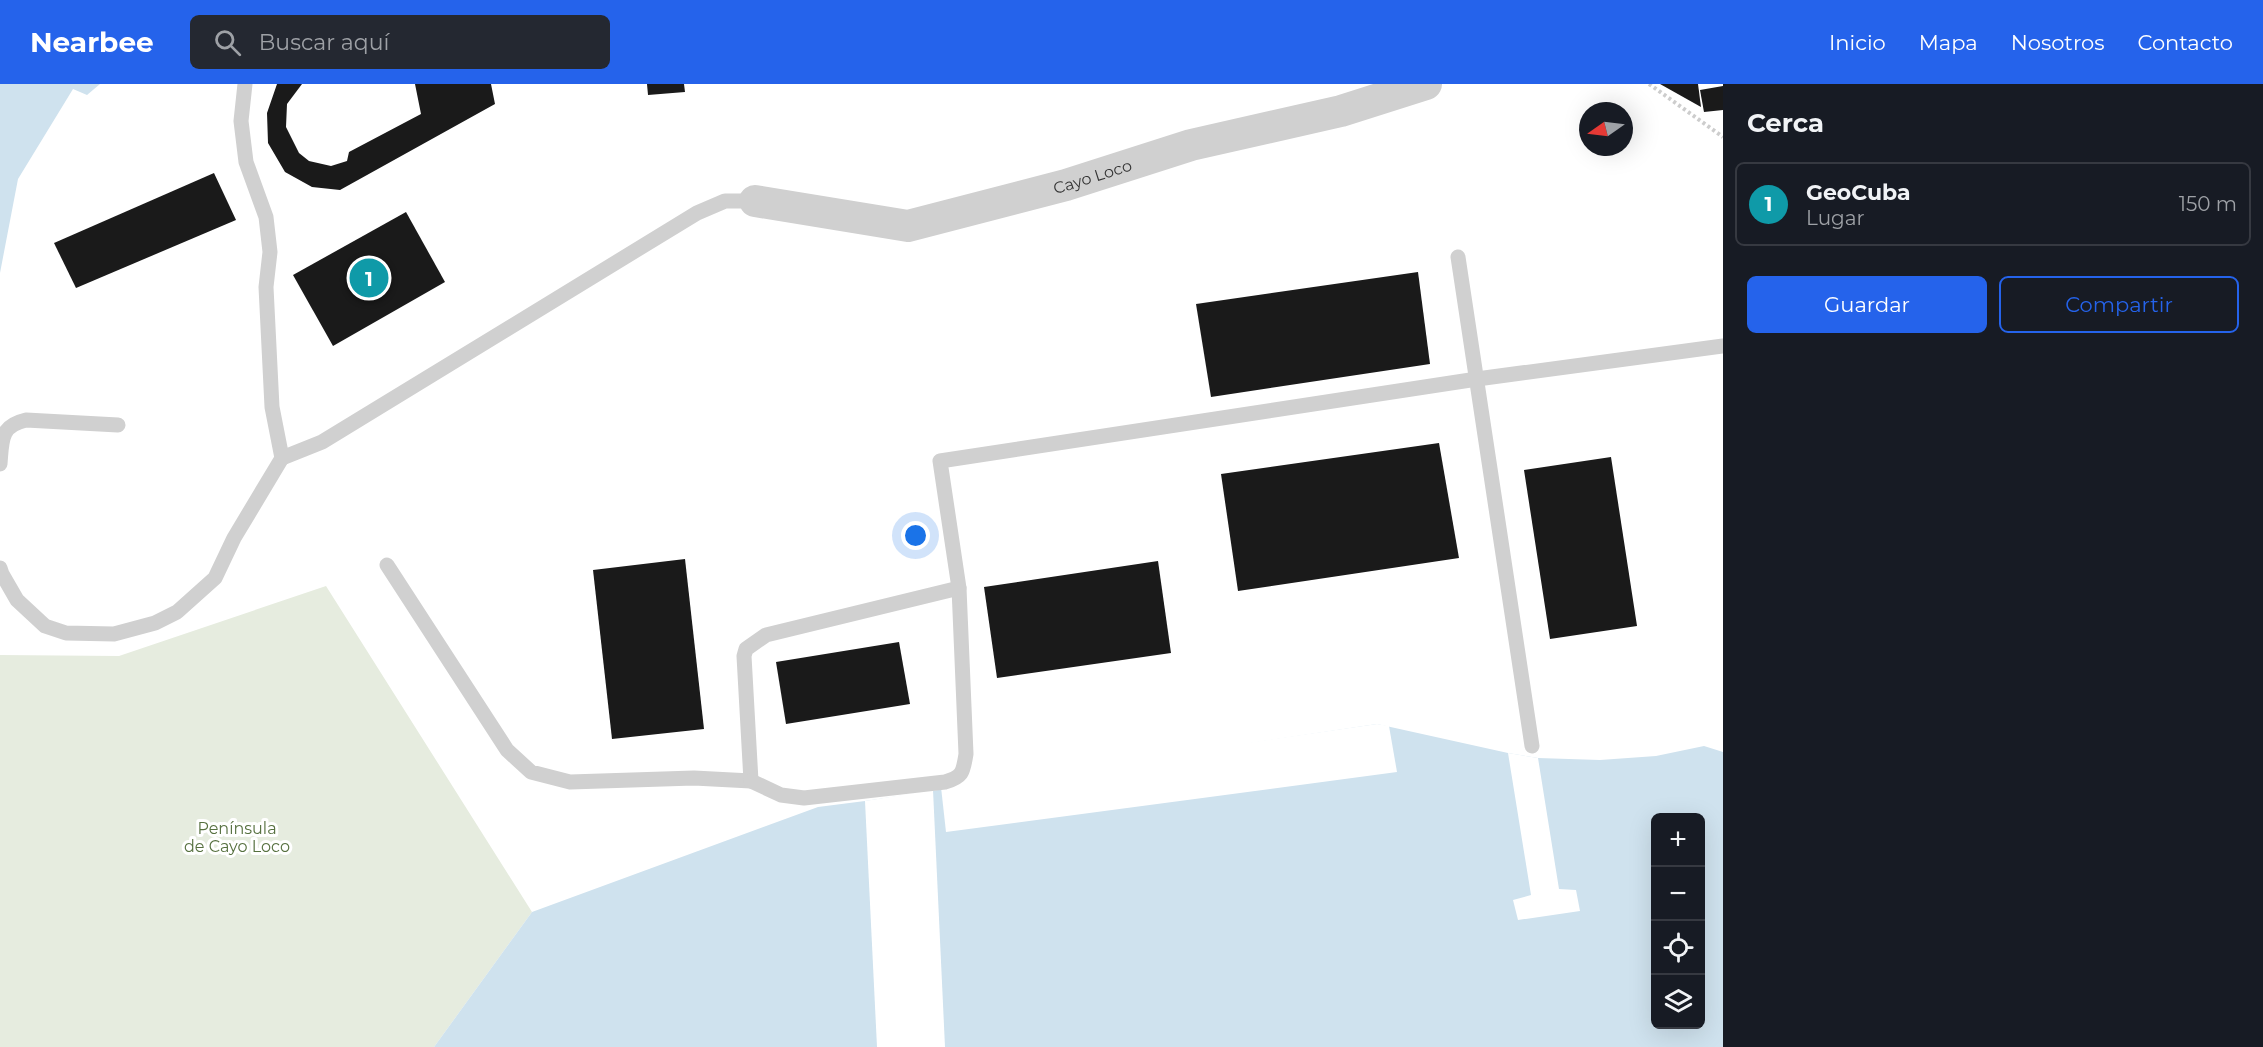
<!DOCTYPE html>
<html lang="es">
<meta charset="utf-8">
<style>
:root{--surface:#171b24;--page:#242831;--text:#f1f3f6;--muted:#9ea1a6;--line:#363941;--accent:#2563eb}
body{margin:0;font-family:Montserrat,sans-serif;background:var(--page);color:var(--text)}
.controls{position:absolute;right:18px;bottom:18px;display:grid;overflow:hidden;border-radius:9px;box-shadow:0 6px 24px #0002}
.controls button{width:54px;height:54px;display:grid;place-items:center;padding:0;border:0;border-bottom:2px solid var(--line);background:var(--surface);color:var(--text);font:30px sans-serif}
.compass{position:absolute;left:1579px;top:18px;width:54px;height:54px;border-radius:50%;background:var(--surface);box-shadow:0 6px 24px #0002;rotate:256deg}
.you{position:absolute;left:916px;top:452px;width:21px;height:21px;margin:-15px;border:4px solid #fff;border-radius:50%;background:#1a73e8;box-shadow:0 0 0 9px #1a73e833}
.badge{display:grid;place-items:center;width:39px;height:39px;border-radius:50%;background:var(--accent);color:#fff;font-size:20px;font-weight:700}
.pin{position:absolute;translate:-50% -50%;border:3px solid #fff;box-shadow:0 2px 6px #0006}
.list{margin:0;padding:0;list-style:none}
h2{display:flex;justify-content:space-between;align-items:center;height:78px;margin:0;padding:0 24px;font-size:26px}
h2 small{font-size:20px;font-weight:400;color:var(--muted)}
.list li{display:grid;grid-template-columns:39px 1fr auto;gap:18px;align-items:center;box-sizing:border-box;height:84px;margin:0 12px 12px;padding:0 12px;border:2px solid var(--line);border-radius:9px}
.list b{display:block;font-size:22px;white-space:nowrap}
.list p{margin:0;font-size:20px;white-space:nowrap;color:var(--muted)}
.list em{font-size:20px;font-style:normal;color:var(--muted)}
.actions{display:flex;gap:12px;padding:18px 24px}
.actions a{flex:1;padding:14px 0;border:2px solid var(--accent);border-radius:9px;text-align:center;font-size:21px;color:var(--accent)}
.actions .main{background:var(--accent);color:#fff}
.icon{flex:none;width:33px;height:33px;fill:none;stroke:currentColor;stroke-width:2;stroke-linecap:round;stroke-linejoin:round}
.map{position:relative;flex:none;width:1723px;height:963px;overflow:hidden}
header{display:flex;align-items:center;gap:36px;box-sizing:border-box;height:84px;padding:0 30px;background:var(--accent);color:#fff}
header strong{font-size:28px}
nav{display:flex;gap:33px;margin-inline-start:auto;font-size:21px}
.search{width:420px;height:54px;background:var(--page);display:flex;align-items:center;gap:15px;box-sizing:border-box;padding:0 21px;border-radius:9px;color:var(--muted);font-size:22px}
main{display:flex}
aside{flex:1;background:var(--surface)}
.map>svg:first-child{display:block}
.green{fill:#e6ecdf}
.water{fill:#cfe2ee;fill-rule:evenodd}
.pier{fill:#fff}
.building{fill:#1a1a1a}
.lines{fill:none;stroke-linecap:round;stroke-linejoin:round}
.path{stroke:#cdcdcd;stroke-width:4;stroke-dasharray:3 3;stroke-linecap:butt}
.lane{stroke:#d0d0d0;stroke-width:15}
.street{stroke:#d0d0d0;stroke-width:32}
.labels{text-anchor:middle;stroke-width:6;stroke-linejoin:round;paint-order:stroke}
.street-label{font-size:16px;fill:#333;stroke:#fff}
.park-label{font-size:16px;fill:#56703f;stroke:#fff}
</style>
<header>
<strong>Nearbee</strong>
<div class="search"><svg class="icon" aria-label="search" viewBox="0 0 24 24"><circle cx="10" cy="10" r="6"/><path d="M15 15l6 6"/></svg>Buscar aquí</div>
<nav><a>Inicio</a><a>Mapa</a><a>Nosotros</a><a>Contacto</a></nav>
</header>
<main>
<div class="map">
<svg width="1723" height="963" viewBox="0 0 1723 963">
<rect width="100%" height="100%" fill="#fff"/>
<polygon class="green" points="326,502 532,828 434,963 0,963 0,571 119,572"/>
<g class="water">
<polygon points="0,0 100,0 87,11 73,5 18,95 0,189"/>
<path d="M1377,640L1508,669L1538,674L1600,676L1656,672L1704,662L1723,668V963H434L532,828L818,723L865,717ZM1656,734H1700V940H1656Z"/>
</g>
<g class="pier">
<polygon points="1377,640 1389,642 1397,688 946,748 941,703"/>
<polygon points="1508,669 1538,674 1559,805 1576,806 1580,827 1518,836 1513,816 1531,811"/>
<polygon points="933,706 945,963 877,963 865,717"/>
</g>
<g class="building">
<polygon points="277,0 302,0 287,20 286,43 299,69 309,77 331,82 347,77 349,68 421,30 415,0 491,0 495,20 340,106 312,103 285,88 268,59 267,29"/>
<polygon points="647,0 684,0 685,8 648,11"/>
<polygon points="1660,0 1698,0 1701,23"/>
<polygon points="1723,2 1723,26 1704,28 1700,6"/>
<polygon points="214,89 236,136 76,204 54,159"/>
<polygon points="406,128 445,198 333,262 293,191"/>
<polygon points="1418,188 1430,280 1211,313 1196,220"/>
<polygon points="1439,359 1459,474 1238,507 1221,390"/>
<polygon points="1611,373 1637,542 1550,555 1524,386"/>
<polygon points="685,475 704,645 612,655 593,486"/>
<polygon points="1158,477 1171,569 997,594 984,503"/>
<polygon points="899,558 910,620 786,640 776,578"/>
</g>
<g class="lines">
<polyline class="path" points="1649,0 1723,53"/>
<g class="lane">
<polyline points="245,0 241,37 246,78 266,133 270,168 266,203 272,323 282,374 322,358 697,129 725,117 755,117"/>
<polyline points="1458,173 1532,662"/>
<path d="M0,380C2,356 0,342 26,336L118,341"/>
<polyline points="387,481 507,666 531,688 570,698 694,694 751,697 744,572 746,565 766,551 959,504"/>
<polyline points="0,484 2,490 17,516 45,542 66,549 114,550 155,539 177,528 215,494 234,454 282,374"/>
<path d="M751,697L781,711L804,714L945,698C963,693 963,688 966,670L959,504L940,377L1477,295L1723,262"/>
</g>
<path class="street" id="s1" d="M755,117L908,142L1066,101L1191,61L1341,27L1426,0"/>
</g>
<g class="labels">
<g class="street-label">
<text dy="6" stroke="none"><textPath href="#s1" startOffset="346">Cayo Loco</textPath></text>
</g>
<g class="park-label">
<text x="237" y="750">Península<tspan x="237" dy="18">de Cayo Loco</tspan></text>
</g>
</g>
</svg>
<div class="controls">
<button>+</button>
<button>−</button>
<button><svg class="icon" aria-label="locate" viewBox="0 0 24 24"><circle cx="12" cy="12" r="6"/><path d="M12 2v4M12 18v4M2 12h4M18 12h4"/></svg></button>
<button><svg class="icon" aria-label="layers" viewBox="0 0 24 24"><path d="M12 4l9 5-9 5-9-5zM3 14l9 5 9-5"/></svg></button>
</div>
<svg class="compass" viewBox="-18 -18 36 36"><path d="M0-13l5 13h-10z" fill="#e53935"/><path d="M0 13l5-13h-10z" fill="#9ea1a6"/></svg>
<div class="you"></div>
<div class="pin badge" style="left:369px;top:194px;background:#0f9aa8">1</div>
</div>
<aside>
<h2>Cerca<small></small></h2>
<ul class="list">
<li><span class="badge" style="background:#0f9aa8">1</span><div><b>GeoCuba</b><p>Lugar</p></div><em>150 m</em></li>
</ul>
<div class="actions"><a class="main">Guardar</a><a>Compartir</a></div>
</aside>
</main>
